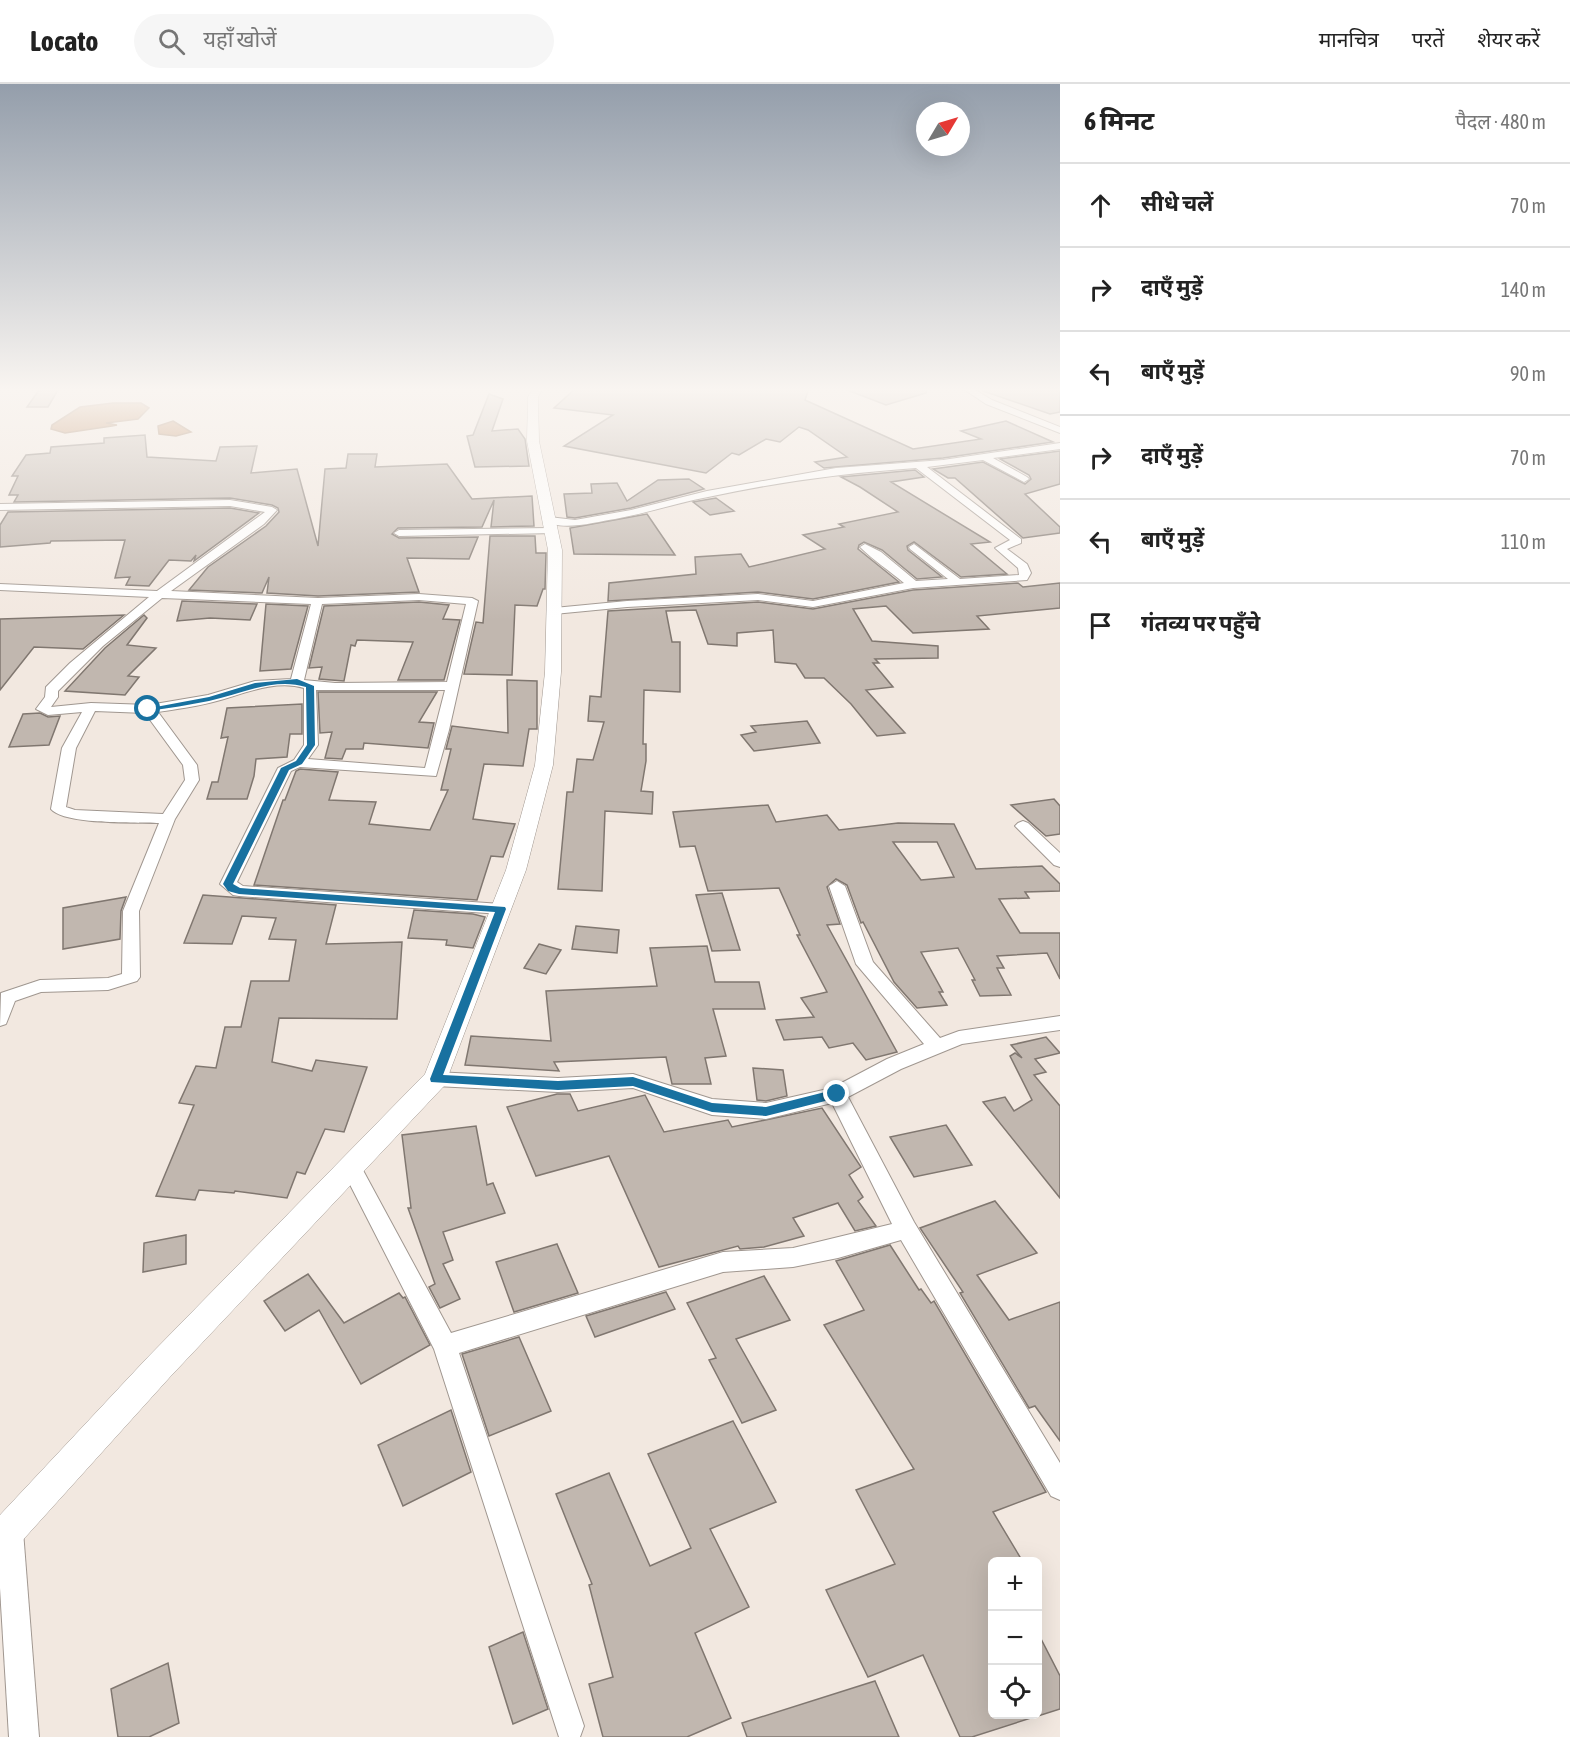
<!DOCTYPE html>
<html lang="hi">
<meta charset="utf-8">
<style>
:root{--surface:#fff;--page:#f6f6f6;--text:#222;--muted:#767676;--line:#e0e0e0}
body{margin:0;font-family:"Asap Condensed","Noto Sans Devanagari",sans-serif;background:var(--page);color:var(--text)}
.controls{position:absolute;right:18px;bottom:18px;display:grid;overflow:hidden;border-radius:9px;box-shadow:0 6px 24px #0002}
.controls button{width:54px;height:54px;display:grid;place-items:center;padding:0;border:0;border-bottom:2px solid var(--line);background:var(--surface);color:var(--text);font:30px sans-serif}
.compass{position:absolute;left:916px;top:18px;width:54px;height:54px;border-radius:50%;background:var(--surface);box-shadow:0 6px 24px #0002;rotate:52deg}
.stop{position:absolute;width:18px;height:18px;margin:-14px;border:4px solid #1871a0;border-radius:50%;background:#fff}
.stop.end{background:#1871a0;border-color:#fff;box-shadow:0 2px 6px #0008}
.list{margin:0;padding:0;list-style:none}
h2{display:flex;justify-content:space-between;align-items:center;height:78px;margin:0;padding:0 24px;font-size:26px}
h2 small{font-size:20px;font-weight:400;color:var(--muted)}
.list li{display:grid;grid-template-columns:39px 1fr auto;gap:18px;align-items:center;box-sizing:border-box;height:84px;padding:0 24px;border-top:2px solid var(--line)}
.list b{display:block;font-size:22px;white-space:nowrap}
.list em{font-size:20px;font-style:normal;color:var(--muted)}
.icon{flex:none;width:33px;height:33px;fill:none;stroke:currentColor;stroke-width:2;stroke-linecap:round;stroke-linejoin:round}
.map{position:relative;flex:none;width:1060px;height:1653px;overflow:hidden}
header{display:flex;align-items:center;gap:36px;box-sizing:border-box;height:84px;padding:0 30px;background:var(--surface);border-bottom:2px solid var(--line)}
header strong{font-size:28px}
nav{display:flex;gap:33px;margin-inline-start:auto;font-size:21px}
.search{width:420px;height:54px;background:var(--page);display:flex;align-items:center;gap:15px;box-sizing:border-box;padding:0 21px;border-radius:33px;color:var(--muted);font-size:22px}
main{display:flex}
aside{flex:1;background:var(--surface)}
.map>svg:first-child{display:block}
.water{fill:#b77e4f;stroke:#916846;stroke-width:1.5}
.building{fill:#c1b7af;stroke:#807770;stroke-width:1.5;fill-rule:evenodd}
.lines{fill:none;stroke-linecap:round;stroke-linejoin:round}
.minor-casing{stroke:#a09790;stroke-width:2}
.tertiary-casing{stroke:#a09790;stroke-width:1}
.minor{fill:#fff;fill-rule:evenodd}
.tertiary{fill:#fff;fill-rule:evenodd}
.route{fill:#1871a0}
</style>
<header>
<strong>Locato</strong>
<div class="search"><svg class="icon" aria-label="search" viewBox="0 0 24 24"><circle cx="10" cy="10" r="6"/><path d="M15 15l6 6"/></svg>यहाँ खोजें</div>
<nav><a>मानचित्र</a><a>परतें</a><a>शेयर करें</a></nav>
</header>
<main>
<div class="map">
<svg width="1060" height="1653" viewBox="0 0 1060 1653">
<rect width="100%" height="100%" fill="#f2e8e0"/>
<g class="water">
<polygon points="113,319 141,319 149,324 138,335 106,339 117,341 112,342 65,349 51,345 52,341 80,323"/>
<polygon points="173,337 191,348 176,352 159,350 158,342"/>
</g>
<g class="building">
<polygon points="576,304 809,304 805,316 913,365 981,355 961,347 1006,337 1053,358 943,374 824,384 815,378 847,373 808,346 799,343 780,358 766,355 739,371 732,369 706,389 564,362 613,331 554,324"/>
<polygon points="847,304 926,304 926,309 886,321 847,306"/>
<polygon points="983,304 1060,304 1060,328 1050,330 983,307"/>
<polygon points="39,306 58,306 48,323 27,323"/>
<polygon points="489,310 503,315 492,347 518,345 525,355 529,382 475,383 467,352 473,351"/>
<polygon points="145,351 147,373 216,377 220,363 257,362 251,389 297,385 318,462 325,385 346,384 348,370 377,370 375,383 447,380 472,415 532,412 534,442 491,443 494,416 482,443 398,444 392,450 399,454 478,453 469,475 407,474 419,508 318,512 267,509 269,493 262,509 189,506 208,483 266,442 279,428 278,424 272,421 230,414 14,418 18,411 9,411 18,392 12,392 26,371 50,369 51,363 104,359 104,354"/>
<polygon points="1060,367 1060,400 1025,410 1060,443 1060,449 1023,454 955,394 948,394 933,385 983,378 1025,400 1031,395 1029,391 1000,375"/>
<polygon points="915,386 924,393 891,398 990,458 971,460 1007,490 961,493 914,458 907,462 908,466 942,493 917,495 882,466 864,458 859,461 858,465 899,498 813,515 758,508 608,517 609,499 696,490 695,473 741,470 749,483 825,465 803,451 844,443 839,440 898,428 860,403 841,393"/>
<polygon points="689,395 704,405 631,424 575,434 567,433 564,410 592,409 591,400 617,399 627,417 658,396"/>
<polygon points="716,414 734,427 710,431 693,418"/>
<polygon points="230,424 259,429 194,477 196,471 191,477 169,476 149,502 126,501 130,493 115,494 125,456 51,457 50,459 0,463 0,441 8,428"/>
<polygon points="647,430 675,471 574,470 570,444"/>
<polygon points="490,452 535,452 536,469 546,469 545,505 543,505 537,522 515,521 512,591 464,590 476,538 483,539"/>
<polygon points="1018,499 1023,503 1060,499 1060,524 977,532 989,545 913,549 886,522 853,525 872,557 938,562 938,574 875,575 879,579 873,579 893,603 866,606 905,649 877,652 851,620 824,594 805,594 796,580 775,578 773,546 737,549 737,562 708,560 696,526 666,527 672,558 680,558 680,608 644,606 643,660 646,660 646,677 641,707 653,708 652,730 605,727 602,807 558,805 567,708 573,708 577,675 593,676 604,638 588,637 590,612 601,613 608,527 758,518 813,525 913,506"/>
<polygon points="182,517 257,520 250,536 210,534 177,537"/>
<polygon points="419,518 449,521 443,535 460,536 444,596 398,596 413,558 357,556 355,562 351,561 344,597 319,595 322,583 309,584 324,522"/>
<polygon points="266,520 308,522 291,585 260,587"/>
<polygon points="124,531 83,565 34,563 0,606 0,535"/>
<polygon points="144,531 147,534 127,561 156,564 128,592 139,593 125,611 65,607 105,564"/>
<polygon points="507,596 537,597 537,645 529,645 523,682 484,680 473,735 515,740 503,773 491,772 477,816 254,801 283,716 285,716 296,687 300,685 338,688 329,716 376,718 369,740 430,746 448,706 441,706 451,665 446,665 452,642 508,649"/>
<polygon points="318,608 437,608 419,638 434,639 428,664 364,659 363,665 346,665 342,675 325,674 332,648 320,649"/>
<polygon points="302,620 302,650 290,650 287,673 256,675 254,692 247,715 207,715 212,698 218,698 228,653 221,654 227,624"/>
<polygon points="40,629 48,633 60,632 49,661 9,663 23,630"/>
<polygon points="807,637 820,659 754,667 741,651 756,648 751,642"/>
<polygon points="1054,715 1060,722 1060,750 1046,752 1011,721"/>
<path d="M768,721L776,738L827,731L839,746L898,739L954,740L976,785L1042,782L1060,800V807L1025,808L1029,814L999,815L1020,849H1060V895L1047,869L997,872L1004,884H997L1011,911L980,912L972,896H975L958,864L921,868L943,908H939L947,921L917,924L894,898L863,838L861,839L847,801L836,795L827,803L840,840L827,841L897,968L866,976L853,959L829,964L822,953L784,956L776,936L814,933L801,914L827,908L797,851H800L779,804L708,807L695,762L680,763L673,728ZM893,758H937L954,793L921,796Z"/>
<polygon points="722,809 740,866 712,867 696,811"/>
<polygon points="203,811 336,821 326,860 402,858 397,935 279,934 272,978 312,987 316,976 367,983 344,1048 325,1045 305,1090 297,1088 287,1114 235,1107 234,1109 199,1106 195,1116 156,1112 194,1021 179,1019 196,982 216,984 225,943 241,943 251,897 289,897 296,856 269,855 276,834 242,832 232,860 184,859"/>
<polygon points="126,813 121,827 120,855 63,865 63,824"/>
<polygon points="414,826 473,830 485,833 473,864 446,861 447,856 408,854"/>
<polygon points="576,842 619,846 617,869 572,865"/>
<polygon points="539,860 561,866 546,890 524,884"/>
<polygon points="707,862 715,898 759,898 765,925 713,925 726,972 705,974 711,1000 672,1000 666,973 554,978 559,987 465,981 471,952 551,957 546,907 657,902 650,864"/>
<polygon points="1046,953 1060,969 1035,975 1046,988 1034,991 1060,1022 1060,1114 983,1018 1005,1013 1014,1027 1032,1016 1010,972 1015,969 1022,974 1011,961"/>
<polygon points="753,984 783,986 787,1012 766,1017 757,1016"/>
<polygon points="557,1010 570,1010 578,1027 645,1011 664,1048 728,1036 732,1043 822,1024 861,1083 849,1091 863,1113 858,1117 876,1142 855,1147 838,1119 793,1134 804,1152 764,1163 740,1165 738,1162 659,1183 609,1072 536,1092 507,1023"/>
<polygon points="946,1041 972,1081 914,1093 890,1053"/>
<polygon points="476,1042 487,1101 493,1099 505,1129 443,1148 453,1176 443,1180 460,1215 440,1224 429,1203 435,1200 408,1124 411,1124 402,1051"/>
<polygon points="995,1117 1037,1169 977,1191 1009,1236 1060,1218 1060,1357 1035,1322 1029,1324 960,1209 963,1208 920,1144"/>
<polygon points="186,1151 186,1180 143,1188 144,1159"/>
<polygon points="557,1160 578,1209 514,1228 496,1178"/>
<polygon points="890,1161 919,1206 921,1205 931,1219 934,1217 1046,1408 993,1428 1023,1478 993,1478 993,1630 1031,1630 1031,1634 972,1653 960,1653 923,1571 868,1593 826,1506 895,1480 856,1406 914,1385 824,1241 864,1226 836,1177"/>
<polygon points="308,1190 344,1239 399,1209 403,1214 405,1213 430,1261 361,1300 319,1226 285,1247 264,1217"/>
<polygon points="764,1192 790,1236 736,1255 776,1326 742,1339 709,1276 716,1274 687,1219"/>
<polygon points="666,1208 675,1225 595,1253 586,1232"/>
<polygon points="519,1253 551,1327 489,1352 462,1270"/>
<polygon points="451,1326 471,1388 403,1422 378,1361"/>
<polygon points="733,1337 776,1418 710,1445 749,1523 695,1549 731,1634 687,1653 603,1653 589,1600 613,1593 589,1501 592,1500 556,1410 609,1389 650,1482 691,1464 648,1370"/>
<polygon points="523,1548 548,1625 513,1640 489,1563"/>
<polygon points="1038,1549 1060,1592 1060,1625 1038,1632"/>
<polygon points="168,1579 179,1639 149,1653 118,1653 111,1605"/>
<polygon points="875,1597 899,1653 747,1653 742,1639"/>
</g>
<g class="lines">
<defs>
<g id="minor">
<polygon points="962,304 972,304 992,316 1060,343 1060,349 986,320"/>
<path d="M1060,359V365L993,374L1027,393L1029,395L1024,398L983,376L927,383L1021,455V459L1007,465L1027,480L1031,489L1027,496L913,504L813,523L758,516L627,523L554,530L548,527L554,524L627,517L758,510L813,517L904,499C890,487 873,476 860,463L865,460L881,468L916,497L948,495L910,465L909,463L914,460L960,495L1019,491L1018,484L995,464L1010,456L916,384C846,389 777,398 708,413C677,419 647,429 615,435C596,438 560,448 544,436L549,433L575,436L631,426L707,407L836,384L943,376Z"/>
<path d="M230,416L272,423L277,426L264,440L171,507L318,514L419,510L472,514L478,517L449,646L436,692L300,683L291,687L237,798L243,802L501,820L507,821L509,825L507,829L501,830L239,812L233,811L220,800L278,684L294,676L304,661V604C274,595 241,611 213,618C195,623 176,625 158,628L197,681L199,696L175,735L139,827L140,893L137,897L108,906L41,908L15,917L6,940L0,942L1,909L40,896L108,894L122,890L123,827L159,739C136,738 65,741 51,725L62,664L82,628L48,631L36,625L45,613L46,603L70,579L149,513L0,506V500L157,507L265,428L230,422L0,426V420ZM162,514L311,520L291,595L255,597L208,611L149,621L91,619L51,623L58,613V607L103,562ZM419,516L466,520L447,598L335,599L304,596L322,520ZM316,606H445L425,684L308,675L318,661ZM95,627L145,629L183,681L185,696L163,730L75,726L66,723L76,664Z"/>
<polygon points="551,444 556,447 555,449 399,452 394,449 399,446"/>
<polygon points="1023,737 1028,739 1060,769 1060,783 1054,781 1015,742 1018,739"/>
<polygon points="837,797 845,802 873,878 940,954 959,947 1060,932 1060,946 962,960 901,985 848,1013 914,1138 1060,1379 1060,1416 1051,1412 901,1156 838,1174 793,1183 723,1188 459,1269 584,1642 580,1653 559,1653 434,1265 341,1083 344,1077 351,1075 358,1077 451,1249 723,1168 793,1164 892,1140 832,1019 766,1035 712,1031 633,1004 558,1008 435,1002 428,1000 425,995 428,990 435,988 558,994 633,990 712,1015 766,1019 832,1004 887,975 924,960 856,880 829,802"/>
<polygon points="10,1434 19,1438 23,1447 39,1653 9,1653 0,1504 0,1439"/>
</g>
<polygon id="tertiary" points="533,304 543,304 538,313 539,357 562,466 561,588 553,681 526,786 447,995 444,1002 170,1293 12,1468 0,1473 0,1431 148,1273 425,990 506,786 535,681 545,588 548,466 527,357 528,313"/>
</defs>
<use href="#minor" class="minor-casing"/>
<use href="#tertiary" class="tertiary-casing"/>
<use href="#minor" class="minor"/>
<use href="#tertiary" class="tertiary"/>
</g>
<linearGradient id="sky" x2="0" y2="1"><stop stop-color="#949eab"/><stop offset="0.57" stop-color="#f9f5f1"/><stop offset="1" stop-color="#f9f5f1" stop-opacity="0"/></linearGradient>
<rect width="1060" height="536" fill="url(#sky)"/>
<path class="route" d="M297,595L314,602L315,661L302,680L289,686L233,800L240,804L505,823L506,825L443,991L558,997L633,993L712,1019L766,1023L837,1005L841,1006V1013L766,1032L712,1028L633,1002L558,1006L431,998L430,995L495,828L239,810L228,807L223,800L281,684L296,677L307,661L306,603C274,593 241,610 209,617C189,621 169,624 148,627L145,625L209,613L255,599Z"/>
</svg>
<div class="controls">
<button>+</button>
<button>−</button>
<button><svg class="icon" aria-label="locate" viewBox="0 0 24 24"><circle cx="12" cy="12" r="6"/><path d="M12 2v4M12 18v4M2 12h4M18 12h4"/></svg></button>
</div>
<svg class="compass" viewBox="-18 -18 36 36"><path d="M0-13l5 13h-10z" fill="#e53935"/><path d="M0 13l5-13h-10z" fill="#767676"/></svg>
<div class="stop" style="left:148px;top:625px"></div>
<div class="stop end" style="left:837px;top:1010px"></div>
</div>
<aside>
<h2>6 मिनट<small>पैदल · 480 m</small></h2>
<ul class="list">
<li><svg class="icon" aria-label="ahead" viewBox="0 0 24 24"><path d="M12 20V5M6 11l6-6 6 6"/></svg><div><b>सीधे चलें</b></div><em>70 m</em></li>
<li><svg class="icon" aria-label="right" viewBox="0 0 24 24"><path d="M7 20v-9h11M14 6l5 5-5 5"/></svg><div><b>दाएँ मुड़ें</b></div><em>140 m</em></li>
<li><svg class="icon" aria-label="left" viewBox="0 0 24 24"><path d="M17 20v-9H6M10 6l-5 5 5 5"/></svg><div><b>बाएँ मुड़ें</b></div><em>90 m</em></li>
<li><svg class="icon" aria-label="right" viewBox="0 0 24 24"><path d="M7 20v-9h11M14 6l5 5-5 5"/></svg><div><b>दाएँ मुड़ें</b></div><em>70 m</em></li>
<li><svg class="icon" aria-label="left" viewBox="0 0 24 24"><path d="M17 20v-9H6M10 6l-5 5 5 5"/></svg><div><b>बाएँ मुड़ें</b></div><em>110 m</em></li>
<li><svg class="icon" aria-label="arrive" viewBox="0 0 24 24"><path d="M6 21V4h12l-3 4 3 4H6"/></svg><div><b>गंतव्य पर पहुँचे</b></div></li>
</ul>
</aside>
</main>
